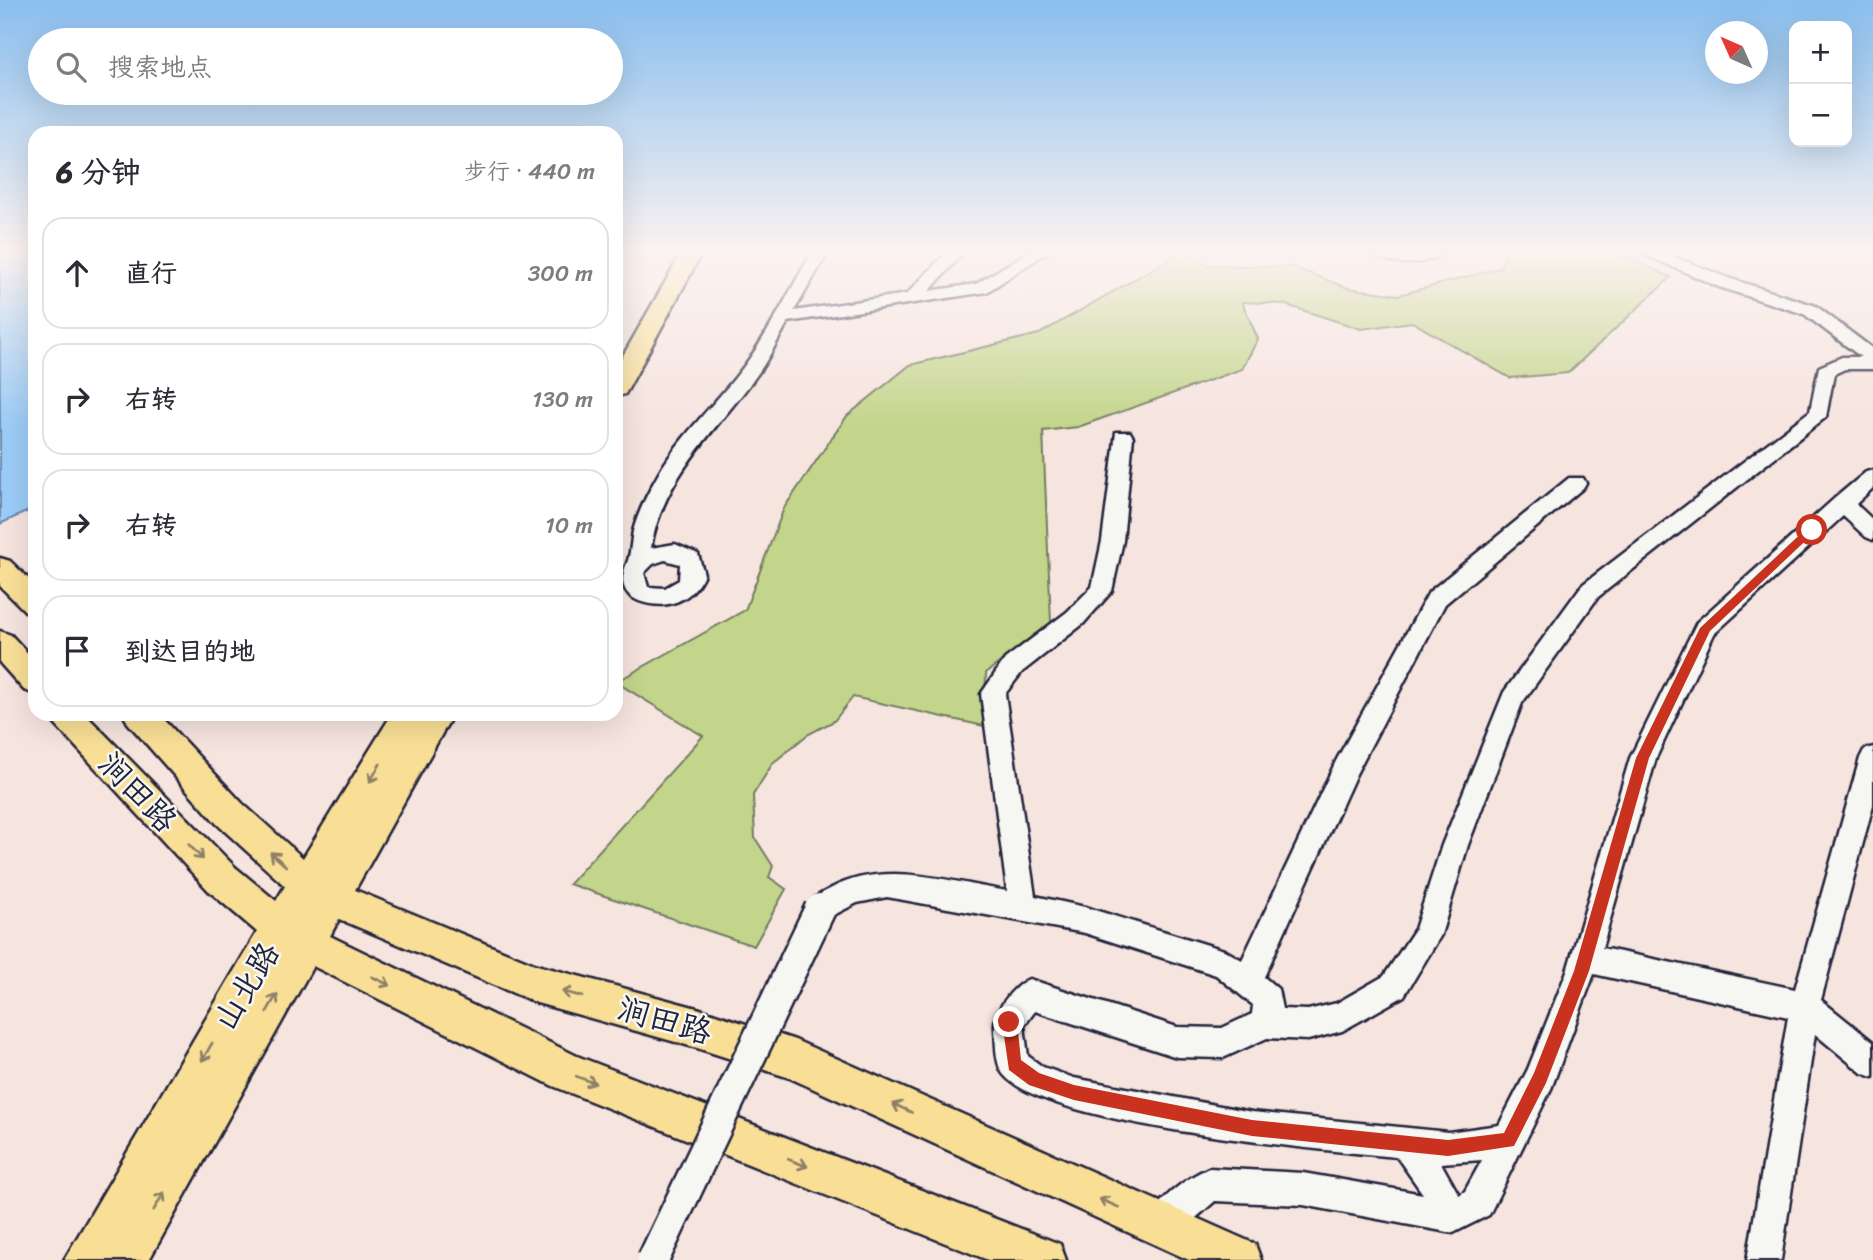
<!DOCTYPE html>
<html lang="zh">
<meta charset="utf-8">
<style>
:root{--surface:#fff;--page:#f7f7f7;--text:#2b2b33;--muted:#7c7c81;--line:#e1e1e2}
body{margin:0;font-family:Sriracha,"LXGW WenKai TC",sans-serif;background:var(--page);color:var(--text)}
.controls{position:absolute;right:21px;top:21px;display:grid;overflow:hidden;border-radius:14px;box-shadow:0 7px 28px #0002}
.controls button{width:63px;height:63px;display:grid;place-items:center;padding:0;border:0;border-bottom:2px solid var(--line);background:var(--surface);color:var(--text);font:35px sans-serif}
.compass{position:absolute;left:1705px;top:21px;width:63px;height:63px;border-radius:50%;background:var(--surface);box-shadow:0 7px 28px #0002;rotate:315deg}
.stop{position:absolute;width:21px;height:21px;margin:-16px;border:5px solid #c8321e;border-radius:50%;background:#fff}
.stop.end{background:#c8321e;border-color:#fff;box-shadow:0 2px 7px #0008}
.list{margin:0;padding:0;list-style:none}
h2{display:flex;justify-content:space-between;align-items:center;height:91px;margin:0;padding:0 28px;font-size:30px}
h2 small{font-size:23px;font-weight:400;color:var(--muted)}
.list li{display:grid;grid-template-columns:46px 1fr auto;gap:21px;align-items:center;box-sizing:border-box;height:112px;margin:0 14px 14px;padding:0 14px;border:2px solid var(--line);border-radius:21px}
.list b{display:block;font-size:26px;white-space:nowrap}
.list em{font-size:23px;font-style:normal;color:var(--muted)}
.icon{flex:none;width:38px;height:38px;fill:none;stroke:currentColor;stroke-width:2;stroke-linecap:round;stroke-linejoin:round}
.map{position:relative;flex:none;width:1873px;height:1260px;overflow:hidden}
.search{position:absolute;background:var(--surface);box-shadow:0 7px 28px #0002;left:28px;top:28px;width:595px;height:77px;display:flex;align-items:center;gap:18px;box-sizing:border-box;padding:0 24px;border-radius:38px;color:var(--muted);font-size:26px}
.panel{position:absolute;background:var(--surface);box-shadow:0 7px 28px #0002;left:28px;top:126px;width:595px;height:595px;border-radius:21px}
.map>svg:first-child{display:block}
.green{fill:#c3d58a;stroke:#727c62;stroke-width:2}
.water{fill:#9bccf7;stroke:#6b88ac;stroke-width:2}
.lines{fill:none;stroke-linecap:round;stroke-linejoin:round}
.minor-casing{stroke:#22223b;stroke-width:5}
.major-casing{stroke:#22223b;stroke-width:5}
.minor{fill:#f6f6f2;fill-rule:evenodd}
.major{fill:#f9df96;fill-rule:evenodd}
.minor-bridge-casing{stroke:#22223b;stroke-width:35;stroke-linecap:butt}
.minor-bridge{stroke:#f6f6f2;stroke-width:30}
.oneway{stroke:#8e8068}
.route{fill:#c8321e}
.labels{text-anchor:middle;stroke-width:5;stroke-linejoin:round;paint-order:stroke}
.near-street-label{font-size:32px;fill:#22223b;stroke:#f6f6f2}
</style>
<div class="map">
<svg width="1873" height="1260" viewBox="0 0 1873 1260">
<rect width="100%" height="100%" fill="#f6e4df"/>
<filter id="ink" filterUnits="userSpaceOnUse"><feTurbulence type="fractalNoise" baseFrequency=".0143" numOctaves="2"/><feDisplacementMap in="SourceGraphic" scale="14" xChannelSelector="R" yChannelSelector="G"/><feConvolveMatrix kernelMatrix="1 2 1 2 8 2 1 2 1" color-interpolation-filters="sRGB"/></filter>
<g filter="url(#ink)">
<polygon class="green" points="1184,251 1208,265 1293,267 1348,288 1399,295 1500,268 1506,251 1612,251 1671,277 1568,373 1510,378 1412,322 1361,329 1283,304 1242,302 1258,339 1242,369 1078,427 1043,431 1051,623 986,673 984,726 853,697 834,721 807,735 773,763 753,795 755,838 773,866 769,877 786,889 754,946 569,884 703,736 616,682 745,610 784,508 847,416 910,365 1039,334"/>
<polygon class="water" points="0,251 35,251 35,508 0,524"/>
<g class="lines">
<defs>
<g id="minor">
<path d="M813,251H829L794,311L907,294L948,251H965L929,291L976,284L1030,251H1049L987,292L788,322C779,338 771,354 761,369C720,428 663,474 651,548L675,544L698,554L704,574C692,601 667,611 639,601C620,594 621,577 627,563C631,553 631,541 633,531C638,513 649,490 659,473C682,433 718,402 745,365C771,330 790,289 813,251ZM665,560L680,564L679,580L665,588L648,587L644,573L653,564Z"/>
<path d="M1370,251H1443C1428,268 1385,266 1370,251Z"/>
<path d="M1637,251H1659L1731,279L1816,306L1873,349V369H1845L1834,374L1826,417L1598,597L1522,703L1468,845L1441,935L1404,996L1342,1031L1308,1040L1267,1038L1223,1058L1177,1057L1035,1011L1024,1026L1028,1056L1043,1067L1074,1078L1252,1112L1448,1132L1499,1125L1528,1069L1567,971L1630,758L1697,622L1835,498L1866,472L1873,470V488L1856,504L1873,520V540L1866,537L1843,516L1714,634L1656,758L1602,948L1795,989L1860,758L1864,750L1873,747V805L1821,1000L1873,1042V1077L1862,1073L1815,1034L1781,1260H1747L1788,1017L1594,974L1551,1089L1489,1215L1453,1233L1303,1205L1215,1201L1173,1238L1161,1243L1149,1238L1144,1226C1154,1203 1186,1177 1209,1168L1303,1173L1423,1194L1397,1157C1324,1150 1047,1126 1004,1075C995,1065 996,1042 995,1029C993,1011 1013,986 1029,979L1177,1027L1222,1028L1252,1014L1253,1005L1216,975L1085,933L887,897L857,903L820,922L810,918L806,909C811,897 819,895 830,889C885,859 949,882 1007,891L981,694L1005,659L1067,612L1092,587L1102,541L1116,432H1130L1133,437L1123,541L1112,591L1083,624L1022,672L1005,694L1035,896L1085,907L1224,950L1242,960L1336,761L1429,592L1569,478H1583L1586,483L1583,488L1445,604L1356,774L1264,977L1278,989L1282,1009L1308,1010L1337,1003L1384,976L1415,929L1442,845L1504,692L1582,585L1810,411L1819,367L1842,357H1861L1804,314L1719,287ZM1482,1160L1465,1191L1459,1195L1441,1163Z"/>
</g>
<g id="major">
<polygon points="683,251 703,251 628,389 625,394 616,397 616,368"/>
<polygon points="0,558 10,561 35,585 35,614 25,611 0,586"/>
<polygon points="0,631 11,635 35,661 35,694 24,690 0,663"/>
<polygon points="49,714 85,714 235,867 276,901 285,886 217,824 128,723 123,714 159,714 242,803 303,858 392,714 453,714 355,890 537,965 697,1008 795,1040 1255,1244 1261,1260 1189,1260 790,1078 697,1048 537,1003 339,919 330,936 577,1056 1060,1244 1066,1260 988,1260 553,1086 313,966 149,1260 64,1260 257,932 209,891 54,723"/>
</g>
</defs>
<use href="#minor" class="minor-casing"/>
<use href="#major" class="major-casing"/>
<use href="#minor" class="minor"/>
<use href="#major" class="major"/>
<defs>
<polyline id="minor-bridge" points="653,1260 820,909"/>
</defs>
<use href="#minor-bridge" class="minor-bridge-casing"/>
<use href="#minor-bridge" class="minor-bridge"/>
</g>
<defs><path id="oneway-shaft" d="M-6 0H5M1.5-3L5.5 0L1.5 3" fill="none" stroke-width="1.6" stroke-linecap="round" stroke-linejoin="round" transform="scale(1.75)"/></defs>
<g class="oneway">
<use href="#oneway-shaft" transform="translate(375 773) rotate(120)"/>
<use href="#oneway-shaft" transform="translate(196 852) rotate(46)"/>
<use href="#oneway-shaft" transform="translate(278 859) rotate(-138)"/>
<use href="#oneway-shaft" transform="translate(381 981) rotate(26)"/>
<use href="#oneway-shaft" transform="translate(572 994) rotate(-165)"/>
<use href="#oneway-shaft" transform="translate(272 1003) rotate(-60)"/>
<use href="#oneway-shaft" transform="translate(207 1052) rotate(120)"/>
<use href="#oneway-shaft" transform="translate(586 1080) rotate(21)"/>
<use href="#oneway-shaft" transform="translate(902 1108) rotate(-155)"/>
<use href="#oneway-shaft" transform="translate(798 1163) rotate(21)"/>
<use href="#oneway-shaft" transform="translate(159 1201) rotate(-60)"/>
<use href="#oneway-shaft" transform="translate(1109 1203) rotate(-156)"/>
</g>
</g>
<linearGradient id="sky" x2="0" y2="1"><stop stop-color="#89beee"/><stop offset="0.59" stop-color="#fbf3f1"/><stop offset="1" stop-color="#fbf3f1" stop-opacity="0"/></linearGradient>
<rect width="1873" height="427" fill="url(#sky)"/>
<polygon class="route" points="1808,527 1817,530 1710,631 1649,758 1589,971 1546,1083 1514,1146 1448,1156 1252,1136 1074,1100 1029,1085 1009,1070 1002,1022 1009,1015 1017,1022 1021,1060 1039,1073 1074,1085 1252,1120 1448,1140 1504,1133 1534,1073 1574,971 1636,758 1700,628"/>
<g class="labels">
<g class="near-street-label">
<text transform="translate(138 792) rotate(46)" y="11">涧田路</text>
<text transform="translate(246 986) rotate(-59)" y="11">山北路</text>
<text transform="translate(665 1020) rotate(16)" y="11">涧田路</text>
</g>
</g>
</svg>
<div class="controls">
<button>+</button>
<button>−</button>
</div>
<svg class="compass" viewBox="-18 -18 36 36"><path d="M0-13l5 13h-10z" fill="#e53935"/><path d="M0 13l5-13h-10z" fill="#7c7c81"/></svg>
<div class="stop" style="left:1812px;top:530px"></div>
<div class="stop end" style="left:1009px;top:1022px"></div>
<div class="search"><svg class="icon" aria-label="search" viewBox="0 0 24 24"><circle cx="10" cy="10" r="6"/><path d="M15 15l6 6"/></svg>搜索地点</div>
<section class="panel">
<h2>6 分钟<small>步行 · 440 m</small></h2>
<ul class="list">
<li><svg class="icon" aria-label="ahead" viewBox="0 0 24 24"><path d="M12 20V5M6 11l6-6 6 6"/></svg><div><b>直行</b></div><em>300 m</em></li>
<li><svg class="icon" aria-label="right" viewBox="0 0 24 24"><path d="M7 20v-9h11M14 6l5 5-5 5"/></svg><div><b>右转</b></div><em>130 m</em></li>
<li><svg class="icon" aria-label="right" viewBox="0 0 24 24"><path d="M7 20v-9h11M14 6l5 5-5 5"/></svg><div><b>右转</b></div><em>10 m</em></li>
<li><svg class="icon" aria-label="arrive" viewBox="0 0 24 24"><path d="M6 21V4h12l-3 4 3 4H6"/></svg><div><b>到达目的地</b></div></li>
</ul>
</section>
</div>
